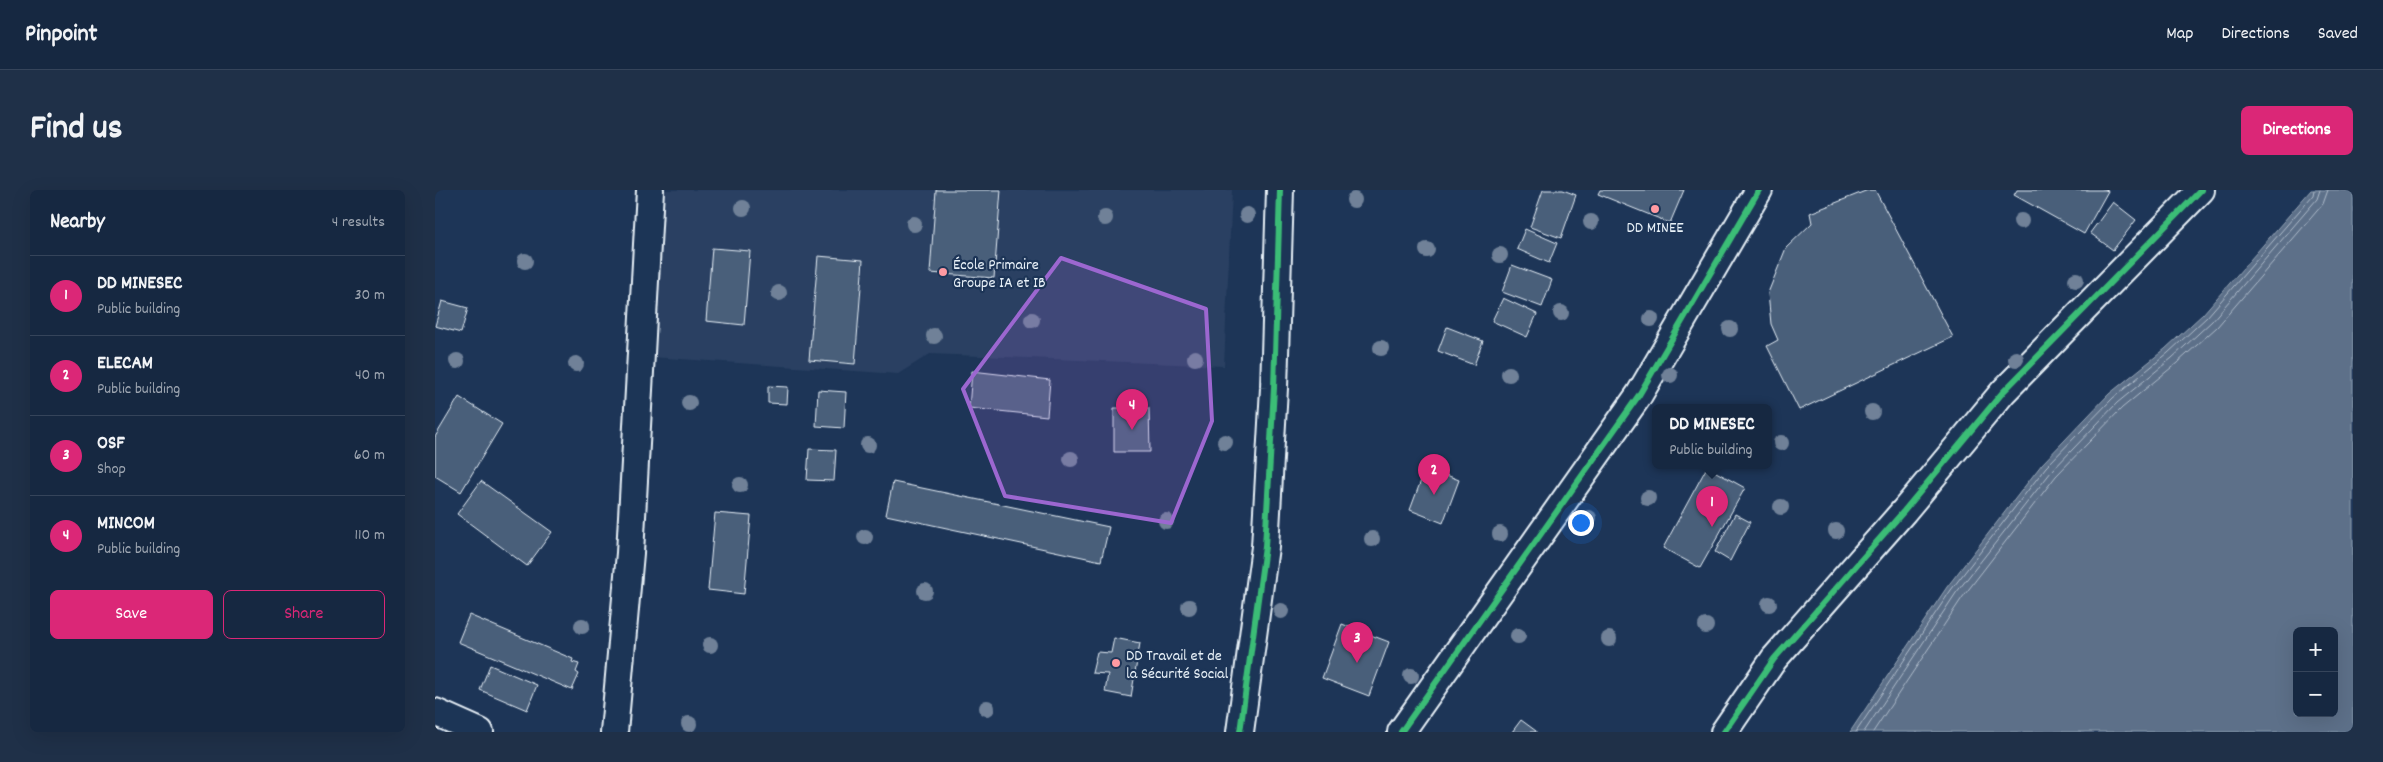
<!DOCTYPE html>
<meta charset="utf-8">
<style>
:root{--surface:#162841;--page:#1f3048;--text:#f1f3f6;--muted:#9ea6b1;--line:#35445a;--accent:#db2777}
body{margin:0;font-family:Dekko,sans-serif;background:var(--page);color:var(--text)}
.controls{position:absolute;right:15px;bottom:15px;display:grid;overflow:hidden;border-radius:8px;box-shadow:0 5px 20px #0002}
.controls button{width:45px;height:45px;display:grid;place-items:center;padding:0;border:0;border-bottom:1px solid var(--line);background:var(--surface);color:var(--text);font:25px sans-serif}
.you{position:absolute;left:1145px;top:332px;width:18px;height:18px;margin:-12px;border:4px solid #fff;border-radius:50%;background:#1a73e8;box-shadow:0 0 0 8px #1a73e833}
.badge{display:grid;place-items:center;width:32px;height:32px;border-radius:50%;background:var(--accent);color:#fff;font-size:16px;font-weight:700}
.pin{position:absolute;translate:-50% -41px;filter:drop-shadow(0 1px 2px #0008)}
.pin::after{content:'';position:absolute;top:26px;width:18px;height:15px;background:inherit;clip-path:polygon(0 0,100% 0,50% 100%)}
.popup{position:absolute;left:1217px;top:214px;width:120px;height:65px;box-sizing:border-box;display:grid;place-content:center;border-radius:8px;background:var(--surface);filter:drop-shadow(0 1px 4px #0005);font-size:16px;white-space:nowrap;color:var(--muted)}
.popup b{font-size:19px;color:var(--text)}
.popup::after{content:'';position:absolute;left:50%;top:100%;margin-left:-10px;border:10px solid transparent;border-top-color:var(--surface)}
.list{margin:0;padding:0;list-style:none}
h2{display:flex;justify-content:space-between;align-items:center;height:65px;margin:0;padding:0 20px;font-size:21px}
h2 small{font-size:16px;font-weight:400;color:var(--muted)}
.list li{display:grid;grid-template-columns:32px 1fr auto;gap:15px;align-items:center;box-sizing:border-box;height:80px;padding:0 20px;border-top:1px solid var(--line)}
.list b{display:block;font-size:19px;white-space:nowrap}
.list p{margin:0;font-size:16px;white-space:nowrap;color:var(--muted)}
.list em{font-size:16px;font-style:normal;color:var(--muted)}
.actions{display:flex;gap:10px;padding:15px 20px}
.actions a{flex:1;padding:11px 0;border:1px solid var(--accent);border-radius:8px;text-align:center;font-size:18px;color:var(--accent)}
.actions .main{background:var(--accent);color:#fff}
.map{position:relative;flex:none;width:1918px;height:542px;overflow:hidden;border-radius:8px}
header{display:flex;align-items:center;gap:30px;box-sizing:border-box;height:70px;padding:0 25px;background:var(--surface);border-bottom:1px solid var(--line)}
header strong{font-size:24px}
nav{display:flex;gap:28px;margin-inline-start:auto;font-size:18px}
.intro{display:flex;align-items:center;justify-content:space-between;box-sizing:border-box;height:120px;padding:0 30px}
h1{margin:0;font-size:35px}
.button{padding:12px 22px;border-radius:8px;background:var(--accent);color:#fff;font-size:18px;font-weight:700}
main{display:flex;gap:30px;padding:0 30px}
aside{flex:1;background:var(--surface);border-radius:8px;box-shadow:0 5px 20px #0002}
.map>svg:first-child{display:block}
.built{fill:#2a4162}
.water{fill:#5d7089;stroke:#95a4b5;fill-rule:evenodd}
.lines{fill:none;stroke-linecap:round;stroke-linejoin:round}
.shore{stroke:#b0bdcc;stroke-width:1}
.building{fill:#495e7a;stroke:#e8f1f8}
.street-casing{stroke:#e8f1f8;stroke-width:30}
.street{stroke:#1d3557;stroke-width:26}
.cycleway-casing{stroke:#1d3557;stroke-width:9}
.cycleway{stroke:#3abd76;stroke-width:6}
.tree{fill:#708198}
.marked{fill:#9c67d0;fill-opacity:0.2;stroke:#9c67d0;stroke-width:4;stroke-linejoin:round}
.poi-dot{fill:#ff9aa2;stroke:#1d3557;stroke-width:2}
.labels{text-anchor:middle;stroke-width:4.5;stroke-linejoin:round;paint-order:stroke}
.poi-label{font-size:16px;fill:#e8f1f8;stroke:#1d3557;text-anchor:start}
</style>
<header>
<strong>Pinpoint</strong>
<nav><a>Map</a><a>Directions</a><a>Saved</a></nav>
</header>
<div class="intro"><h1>Find us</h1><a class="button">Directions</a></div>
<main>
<aside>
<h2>Nearby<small>4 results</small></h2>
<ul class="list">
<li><span class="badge">1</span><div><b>DD MINESEC</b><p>Public building</p></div><em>30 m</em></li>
<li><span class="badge">2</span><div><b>ELECAM</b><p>Public building</p></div><em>40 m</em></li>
<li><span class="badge">3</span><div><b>OSF</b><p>Shop</p></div><em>60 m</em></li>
<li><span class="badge">4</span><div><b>MINCOM</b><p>Public building</p></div><em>110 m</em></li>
</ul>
<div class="actions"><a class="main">Save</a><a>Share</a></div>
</aside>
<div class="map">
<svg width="1918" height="542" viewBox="0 0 1918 542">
<rect width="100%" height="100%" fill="#1d3557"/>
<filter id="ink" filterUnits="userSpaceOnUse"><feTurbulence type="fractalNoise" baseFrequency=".02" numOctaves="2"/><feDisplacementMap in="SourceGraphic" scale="10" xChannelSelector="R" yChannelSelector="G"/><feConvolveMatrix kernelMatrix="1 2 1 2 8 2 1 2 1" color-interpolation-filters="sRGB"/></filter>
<g filter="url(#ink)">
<polygon class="built" points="228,0 797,0 789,176 495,164 463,184 217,167"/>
<path class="water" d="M1876,0H1918V542H1415L1512,397L1607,274L1674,204L1730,159L1768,124ZM1862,441H1899V523H1862Z"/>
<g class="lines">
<g class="shore">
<polyline points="1421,542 1516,400 1611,277 1678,208 1733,163 1772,127 1878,5 1879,0"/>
<polyline points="1429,542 1521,403 1616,282 1682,213 1737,168 1777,131 1882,9 1885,0"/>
<polyline points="1438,542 1527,408 1621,286 1687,218 1742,173 1782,137 1888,14 1893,0"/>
</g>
</g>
<g class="building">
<polygon points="501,0 566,0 559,88 495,83"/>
<polygon points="1108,0 1128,0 1141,5 1126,48 1095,37"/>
<polygon points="1165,0 1249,0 1235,33 1163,4"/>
<polygon points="1433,0 1440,0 1518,147 1364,220 1332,156 1343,150 1336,134 1333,103 1351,58 1377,33 1375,23"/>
<polygon points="1582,0 1670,0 1673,1 1649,44 1579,5"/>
<polygon points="1678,12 1701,30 1678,60 1655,43"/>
<polygon points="1090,39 1122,53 1114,73 1082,59"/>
<polygon points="277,58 315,61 309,135 271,131"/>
<polygon points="383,66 428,70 420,174 374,170"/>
<polygon points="1077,75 1117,90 1107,117 1067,102"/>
<polygon points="1068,108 1102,124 1092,147 1057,131"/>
<polygon points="7,111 33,118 26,143 0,136"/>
<polygon points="1012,137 1048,151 1039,175 1003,161"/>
<polygon points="537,181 615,190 612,226 534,218"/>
<polygon points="333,196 353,197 352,214 333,213"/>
<polygon points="383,200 411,202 409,238 381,236"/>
<polygon points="24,207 67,234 26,302 0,286 0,247"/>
<polygon points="679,218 714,218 715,262 679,262"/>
<polygon points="374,259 401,260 399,291 372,290"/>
<polygon points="991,277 1024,290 1008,333 975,320"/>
<polygon points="1272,277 1310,298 1265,378 1228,358"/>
<polygon points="46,291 117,342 92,376 22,324"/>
<polygon points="458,292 674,337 666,371 451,325"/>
<polygon points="280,323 316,326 309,404 273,400"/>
<polygon points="1300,324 1315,332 1295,371 1280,362"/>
<polygon points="34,425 138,469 137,472 144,474 141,482 144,484 137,500 23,452"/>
<polygon points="907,434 954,452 934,506 887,488"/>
<polygon points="679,448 705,453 696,507 670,502 673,484 657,483 662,462 676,463"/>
<polygon points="55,475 102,495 92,520 45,500"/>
<polygon points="1086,530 1101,541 1101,542 1077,542"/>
</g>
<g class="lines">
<defs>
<g id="street">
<polyline points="0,522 45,542"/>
<polyline points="179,542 195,363 215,0"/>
<polyline points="805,542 830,357 839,198 845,0"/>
<polyline points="966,542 1204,205 1324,0"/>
<polyline points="1289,542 1339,469 1469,321 1568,202 1766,0"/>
</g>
</defs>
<use href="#street" class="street-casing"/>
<use href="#street" class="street"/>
<defs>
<g id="cycleway">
<polyline points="805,542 830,357 839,198 845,0"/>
<polyline points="966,542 1204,205 1324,0"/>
<polyline points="1289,542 1339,469 1469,321 1568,202 1766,0"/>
</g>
</defs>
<use href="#cycleway" class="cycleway-casing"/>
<use href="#cycleway" class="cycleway"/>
</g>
<g class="tree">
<circle cx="919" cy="10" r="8"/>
<circle cx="308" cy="18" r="8"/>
<circle cx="812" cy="25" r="8"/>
<circle cx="670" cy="28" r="8"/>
<circle cx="1586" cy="31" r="8"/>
<circle cx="1156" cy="32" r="8"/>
<circle cx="479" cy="34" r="8"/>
<circle cx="992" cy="60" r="8"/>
<circle cx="1065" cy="65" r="8"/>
<circle cx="90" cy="71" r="8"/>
<circle cx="1641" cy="90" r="8"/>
<circle cx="344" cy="103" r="8"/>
<circle cx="1126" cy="123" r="8"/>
<circle cx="1216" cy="129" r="8"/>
<circle cx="597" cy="130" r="8"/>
<circle cx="1295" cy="139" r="8"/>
<circle cx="499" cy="146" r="8"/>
<circle cx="946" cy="158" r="8"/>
<circle cx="760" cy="168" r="8"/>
<circle cx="1581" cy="169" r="8"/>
<circle cx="22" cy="171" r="8"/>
<circle cx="141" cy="174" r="8"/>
<circle cx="1074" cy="184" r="8"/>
<circle cx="1235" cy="185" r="8"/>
<circle cx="254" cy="213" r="8"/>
<circle cx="1437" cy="222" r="8"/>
<circle cx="790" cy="252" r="8"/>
<circle cx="1346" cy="253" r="8"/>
<circle cx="433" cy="255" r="8"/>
<circle cx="636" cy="269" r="8"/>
<circle cx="305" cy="295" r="8"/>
<circle cx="1213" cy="308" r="8"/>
<circle cx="1346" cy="317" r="8"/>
<circle cx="1154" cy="328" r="8"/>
<circle cx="731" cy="331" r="8"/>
<circle cx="1401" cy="341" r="8"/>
<circle cx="1065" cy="344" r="8"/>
<circle cx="430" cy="347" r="8"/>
<circle cx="937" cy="349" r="8"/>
<circle cx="490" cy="401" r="8"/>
<circle cx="1334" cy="414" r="8"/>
<circle cx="754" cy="417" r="8"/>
<circle cx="846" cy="421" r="8"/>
<circle cx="147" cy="436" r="8"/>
<circle cx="1271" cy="436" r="8"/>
<circle cx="1083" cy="446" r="8"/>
<circle cx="1174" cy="449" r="8"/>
<circle cx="275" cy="455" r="8"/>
<circle cx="976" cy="486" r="8"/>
<circle cx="552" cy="518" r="8"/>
<circle cx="254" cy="534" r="8"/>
</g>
</g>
<path class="marked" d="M626,68L771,119L777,231L736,333L570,306L528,199Z"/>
<g class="poi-dot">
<circle cx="1220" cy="19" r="5"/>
<circle cx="508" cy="82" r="5"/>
<circle cx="681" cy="473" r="5"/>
</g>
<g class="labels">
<g class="poi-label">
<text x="1220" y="42" text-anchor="middle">DD MINEE</text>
<text x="518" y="79">École Primaire<tspan x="518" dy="18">Groupe IA et IB</tspan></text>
<text x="691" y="470">DD Travail et de<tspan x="691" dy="18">la Sécurité Social</tspan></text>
</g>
</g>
</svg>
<div class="controls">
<button>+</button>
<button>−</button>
</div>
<div class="you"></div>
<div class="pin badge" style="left:1277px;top:337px">1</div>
<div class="popup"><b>DD MINESEC</b>Public building</div>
<div class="pin badge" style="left:999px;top:305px">2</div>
<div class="pin badge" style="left:922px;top:473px">3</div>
<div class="pin badge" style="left:697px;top:240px">4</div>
</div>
</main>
